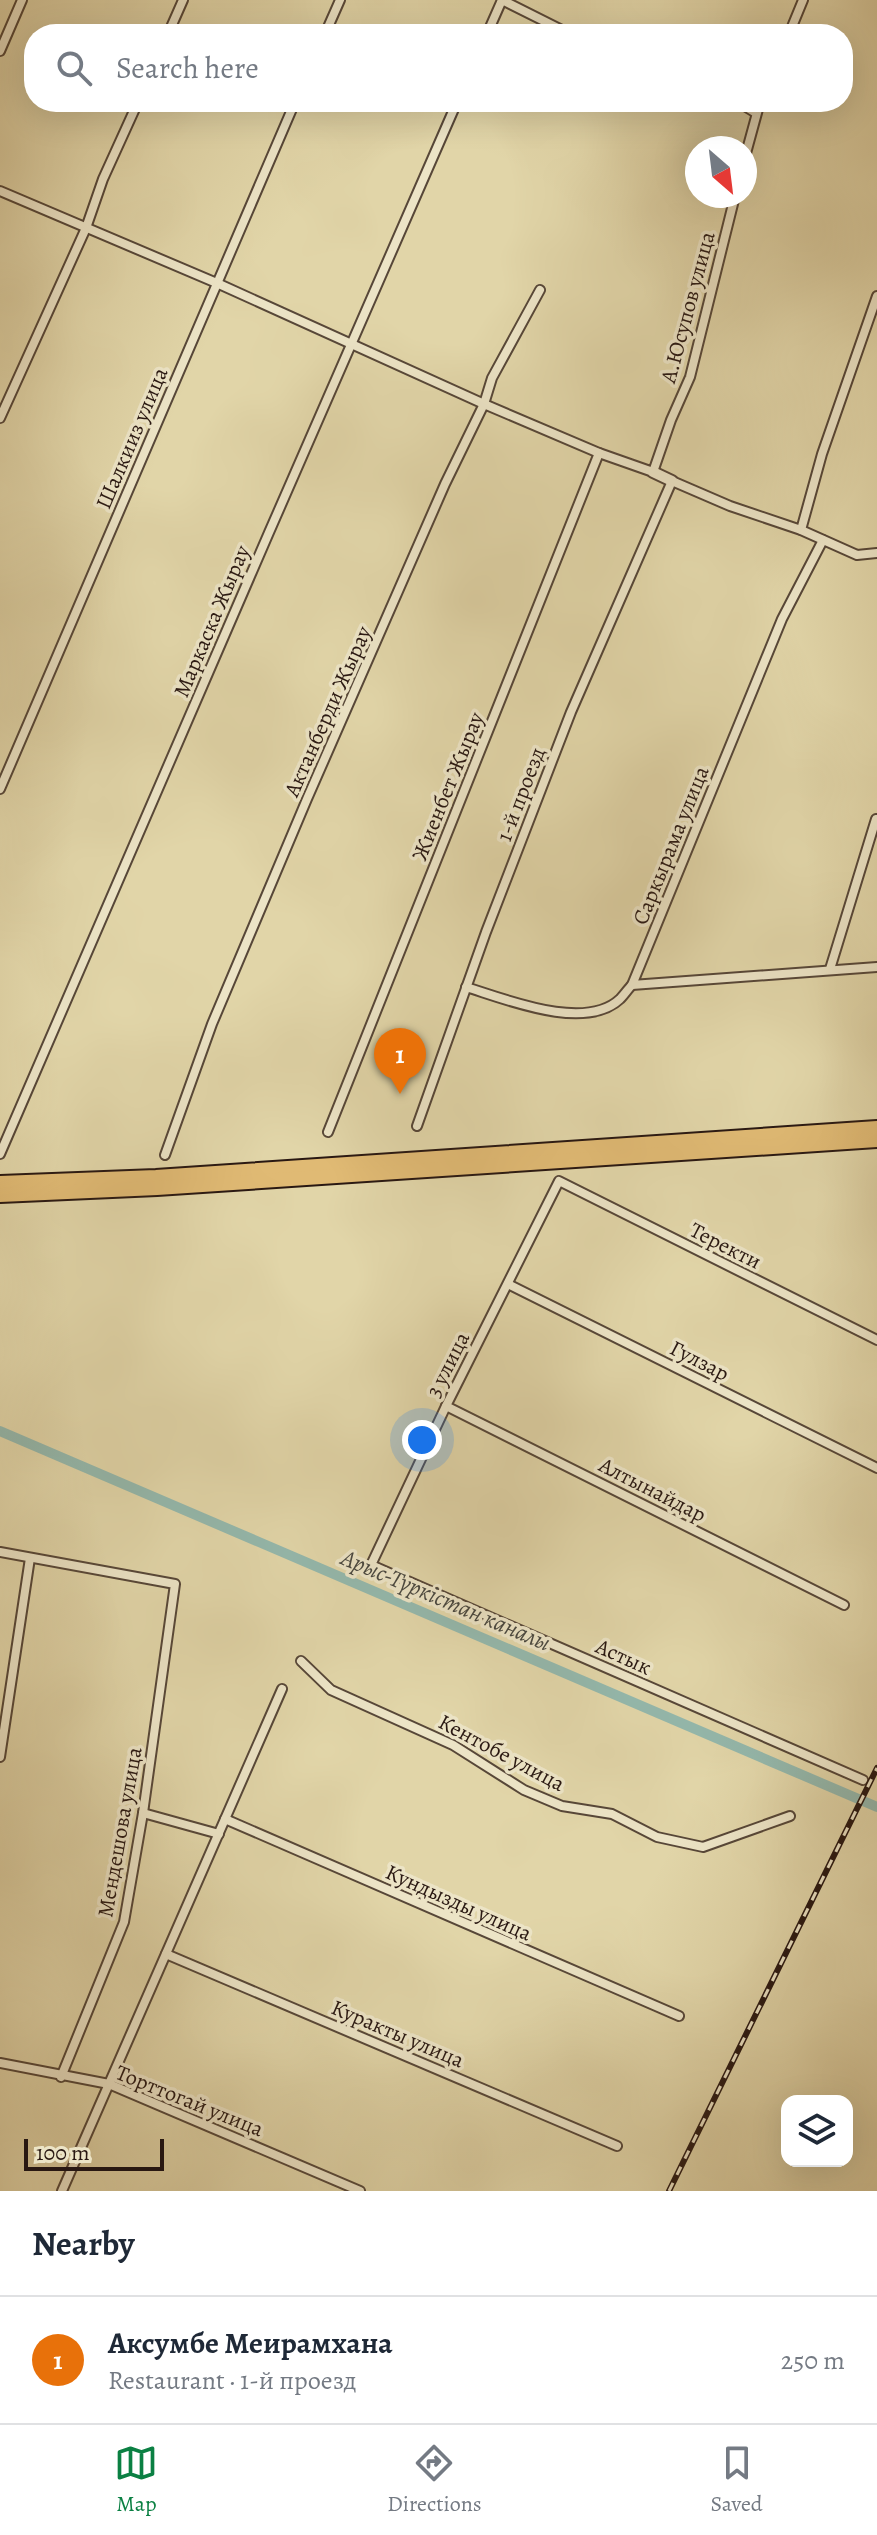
<!DOCTYPE html>
<meta charset="utf-8">
<style>
:root{--surface:#fff;--page:#f2f2f3;--text:#1f2937;--muted:#747a83;--line:#e0e1e3;--accent:#0b8043}
body{margin:0;font-family:Alegreya,serif;background:var(--page);color:var(--text)}
.controls{position:absolute;right:24px;bottom:24px;display:grid;overflow:hidden;border-radius:16px;box-shadow:0 8px 32px #0002}
.controls button{width:72px;height:72px;display:grid;place-items:center;padding:0;border:0;border-bottom:2px solid var(--line);background:var(--surface);color:var(--text);font:40px sans-serif}
.compass{position:absolute;left:685px;top:136px;width:72px;height:72px;border-radius:50%;background:var(--surface);box-shadow:0 8px 32px #0002;rotate:152deg}
.scale{position:absolute;left:24px;bottom:20px;width:140px;box-sizing:border-box;padding-left:8px;border:4px solid #291812;border-top:0;font-size:22px;line-height:28px;white-space:nowrap;color:#291812;-webkit-text-stroke:6px #ece4c6;paint-order:stroke}
.you{position:absolute;left:422px;top:1440px;width:28px;height:28px;margin:-20px;border:6px solid #fff;border-radius:50%;background:#1a73e8;box-shadow:0 0 0 12px #1a73e833}
.badge{display:grid;place-items:center;width:52px;height:52px;border-radius:50%;background:var(--accent);color:#fff;font-size:26px;font-weight:700}
.pin{position:absolute;translate:-50% -66px;filter:drop-shadow(0 2px 4px #0008)}
.pin::after{content:'';position:absolute;top:42px;width:28px;height:24px;background:inherit;clip-path:polygon(0 0,100% 0,50% 100%)}
.list{margin:0;padding:0;list-style:none}
h2{display:flex;justify-content:space-between;align-items:center;height:104px;margin:0;padding:0 32px;font-size:34px}
h2 small{font-size:26px;font-weight:400;color:var(--muted)}
.list li{display:grid;grid-template-columns:52px 1fr auto;gap:24px;align-items:center;box-sizing:border-box;height:128px;padding:0 32px;border-top:2px solid var(--line)}
.list b{display:block;font-size:30px;white-space:nowrap}
.list p{margin:0;font-size:26px;white-space:nowrap;color:var(--muted)}
.list em{font-size:26px;font-style:normal;color:var(--muted)}
.icon{flex:none;width:44px;height:44px;fill:none;stroke:currentColor;stroke-width:2;stroke-linecap:round;stroke-linejoin:round}
.map{position:relative;flex:none;width:877px;height:2191px;overflow:hidden}
.search{position:absolute;background:var(--surface);box-shadow:0 8px 32px #0002;left:24px;right:24px;top:24px;height:88px;display:flex;align-items:center;gap:20px;box-sizing:border-box;padding:0 28px;border-radius:32px;color:var(--muted);font-size:30px}
.sheet{height:232px;background:var(--surface)}
nav{display:flex;justify-content:space-around;align-items:center;box-sizing:border-box;height:112px;border-top:2px solid var(--line);background:var(--surface);font-size:22px;color:var(--muted)}
nav a{display:grid;justify-items:center;gap:4px}
nav .on{color:var(--accent)}
.map>svg:first-child{display:block}
.lines{fill:none;stroke-linecap:round;stroke-linejoin:round}
.canal{stroke:#94b8ac;stroke-width:10}
.minor-casing{stroke:#574738;stroke-width:12}
.tertiary-casing{stroke:#574738;stroke-width:14}
.trunk-casing{stroke:#291812;stroke-width:18}
.minor{stroke:#ece4c6;stroke-width:8}
.tertiary{stroke:#ece4c6;stroke-width:10}
.trunk{stroke:#e0ba74;stroke-width:14}
.rail-casing{stroke:#291812;stroke-width:6}
.rail{stroke:#ece4c6;stroke-width:3;stroke-dasharray:9;stroke-linecap:butt}
.labels{text-anchor:middle;stroke-width:7;stroke-linejoin:round;paint-order:stroke}
.street-label{font-size:22px;fill:#291812;stroke:#ece4c6}
.water-label{font-size:24px;font-style:italic;fill:#494840;stroke:#ece4c6}
</style>
<div class="map">
<svg width="877" height="2191" viewBox="0 0 877 2191">
<rect width="100%" height="100%" fill="#e1d5a8"/>
<filter id="stains"><feTurbulence type="fractalNoise" baseFrequency=".0025" numOctaves="4"/><feColorMatrix values="0 0 0 0 .2 0 0 0 0 .09 0 0 0 0 .02 0 0 0 .5 -.17"/></filter>
<radialGradient id="worn" r=".72"><stop offset=".6" stop-color="#630" stop-opacity="0"/><stop offset="1" stop-color="#630" stop-opacity=".3"/></radialGradient>
<g class="lines">
<polyline class="canal" points="0,1431 877,1807"/>
<defs>
<g id="minor">
<polyline points="502,0 570,34"/>
<polyline points="168,34 183,0"/>
<polyline points="325,34 340,0"/>
<polyline points="487,34 502,0"/>
<polyline points="789,34 803,0"/>
<polyline points="0,51 22,0"/>
<polyline points="738,102 756,113"/>
<polyline points="745,157 760,102"/>
<polyline points="0,191 219,284 484,404 599,453 653,472 671,420 690,377 735,196"/>
<polyline points="0,418 86,228 103,179 138,102"/>
<polyline points="801,530 822,454 877,296"/>
<polyline points="823,540 782,619 632,985 877,967"/>
<polyline points="0,789 295,102"/>
<polyline points="830,969 876,819"/>
<path d="M466,987C505,999 585,1032 620,999C624,995 628,989 632,985"/>
<polyline points="417,1126 486,932 571,712 672,481 730,506 801,530 857,555 877,553"/>
<polyline points="328,1132 599,453"/>
<path d="M0,1154C152,803 303,452 457,102"/>
<polyline points="165,1155 212,1024 307,799 445,484 484,404 492,378 540,290"/>
<polyline points="508,1284 877,1468"/>
<polyline points="446,1406 844,1605"/>
<polyline points="0,1552 175,1584 143,1813 124,1922 61,2077"/>
<polyline points="301,1661 331,1690 453,1745 524,1790 562,1806 612,1814 657,1837 703,1847 790,1816"/>
<polyline points="0,1757 30,1558"/>
<polyline points="863,1780 371,1565 446,1406 559,1181 877,1340"/>
<polyline points="143,1813 219,1834"/>
<polyline points="225,1819 679,2016"/>
<polyline points="166,1954 617,2146"/>
<polyline points="0,2063 109,2084 360,2191"/>
<polyline points="62,2191 282,1689"/>
</g>
<polyline id="tertiary" points="653,472 672,481"/>
<g id="trunk">
<polyline points="0,1183 156,1177 877,1128"/>
<polyline points="0,1195 157,1188 877,1140"/>
</g>
</defs>
<use href="#minor" class="minor-casing"/>
<use href="#tertiary" class="tertiary-casing"/>
<use href="#trunk" class="trunk-casing"/>
<use href="#minor" class="minor"/>
<use href="#tertiary" class="tertiary"/>
<use href="#trunk" class="trunk"/>
<defs>
<polyline id="rail" points="669,2191 877,1768"/>
</defs>
<use href="#rail" class="rail-casing"/>
<use href="#rail" class="rail"/>
</g>
<g class="labels">
<g class="street-label">
<text transform="translate(687 307) rotate(-75)" y="8">А.Юсупов улица</text>
<text transform="translate(131 438) rotate(-67)" y="8">Шалкииз улица</text>
<text transform="translate(211 621) rotate(-67)" y="8">Маркаска Жырау</text>
<text transform="translate(327 711) rotate(-66)" y="8">Актанберди Жырау</text>
<text transform="translate(447 786) rotate(-68)" y="8">Жиенбет Жырау</text>
<text transform="translate(520 794) rotate(-69)" y="8">1-й проезд</text>
<text transform="translate(670 845) rotate(-68)" y="8">Саркырама улица</text>
<text transform="translate(726 1245) rotate(27)" y="8">Теректи</text>
<text transform="translate(700 1360) rotate(27)" y="8">Гулзар</text>
<text transform="translate(447 1364) rotate(-63)" y="8">3 улица</text>
<text transform="translate(653 1489) rotate(27)" y="8">Алтынайдар</text>
<text transform="translate(624 1656) rotate(24)" y="8">Астык</text>
<text transform="translate(502 1752) rotate(28)" y="8">Кентобе улица</text>
<text transform="translate(119 1832) rotate(-80)" y="8">Мендешова улица</text>
<text transform="translate(459 1902) rotate(24)" y="8">Кундызды улица</text>
<text transform="translate(398 2033) rotate(23)" y="8">Куракты улица</text>
<text transform="translate(190 2100) rotate(22)" y="8">Торттогай улица</text>
</g>
<g class="water-label">
<text transform="translate(446 1600) rotate(23)" y="8">Арыс-Түркістан каналы</text>
</g>
</g>
<rect width="100%" height="100%" filter="url(#stains)"/>
<rect width="100%" height="100%" fill="url(#worn)"/>
</svg>
<div class="controls">
<button><svg class="icon" aria-label="layers" viewBox="0 0 24 24"><path d="M12 4l9 5-9 5-9-5zM3 14l9 5 9-5"/></svg></button>
</div>
<svg class="compass" viewBox="-18 -18 36 36"><path d="M0-13l5 13h-10z" fill="#e53935"/><path d="M0 13l5-13h-10z" fill="#747a83"/></svg>
<div class="scale">100 m</div>
<div class="you"></div>
<div class="pin badge" style="left:400px;top:1094px;background:#e8710a">1</div>
<div class="search"><svg class="icon" aria-label="search" viewBox="0 0 24 24"><circle cx="10" cy="10" r="6"/><path d="M15 15l6 6"/></svg>Search here</div>
</div>
<section class="sheet">
<h2>Nearby<small></small></h2>
<ul class="list">
<li><span class="badge" style="background:#e8710a">1</span><div><b>Аксумбе Меирамхана</b><p>Restaurant · 1-й проезд</p></div><em>250 m</em></li>
</ul>
</section>
<nav>
<a class="on"><svg class="icon" aria-label="map" viewBox="0 0 24 24"><path d="M3 6l6-2 6 2 6-2v14l-6 2-6-2-6 2zM9 4v14M15 6v14"/></svg>Map</a>
<a><svg class="icon" aria-label="directions" viewBox="0 0 24 24"><path d="M12 3l9 9-9 9-9-9zM9 14v-3h6M13 9l2 2-2 2"/></svg>Directions</a>
<a><svg class="icon" aria-label="saved" viewBox="0 0 24 24"><path d="M7 4h10v16l-5-4-5 4z"/></svg>Saved</a>
</nav>
